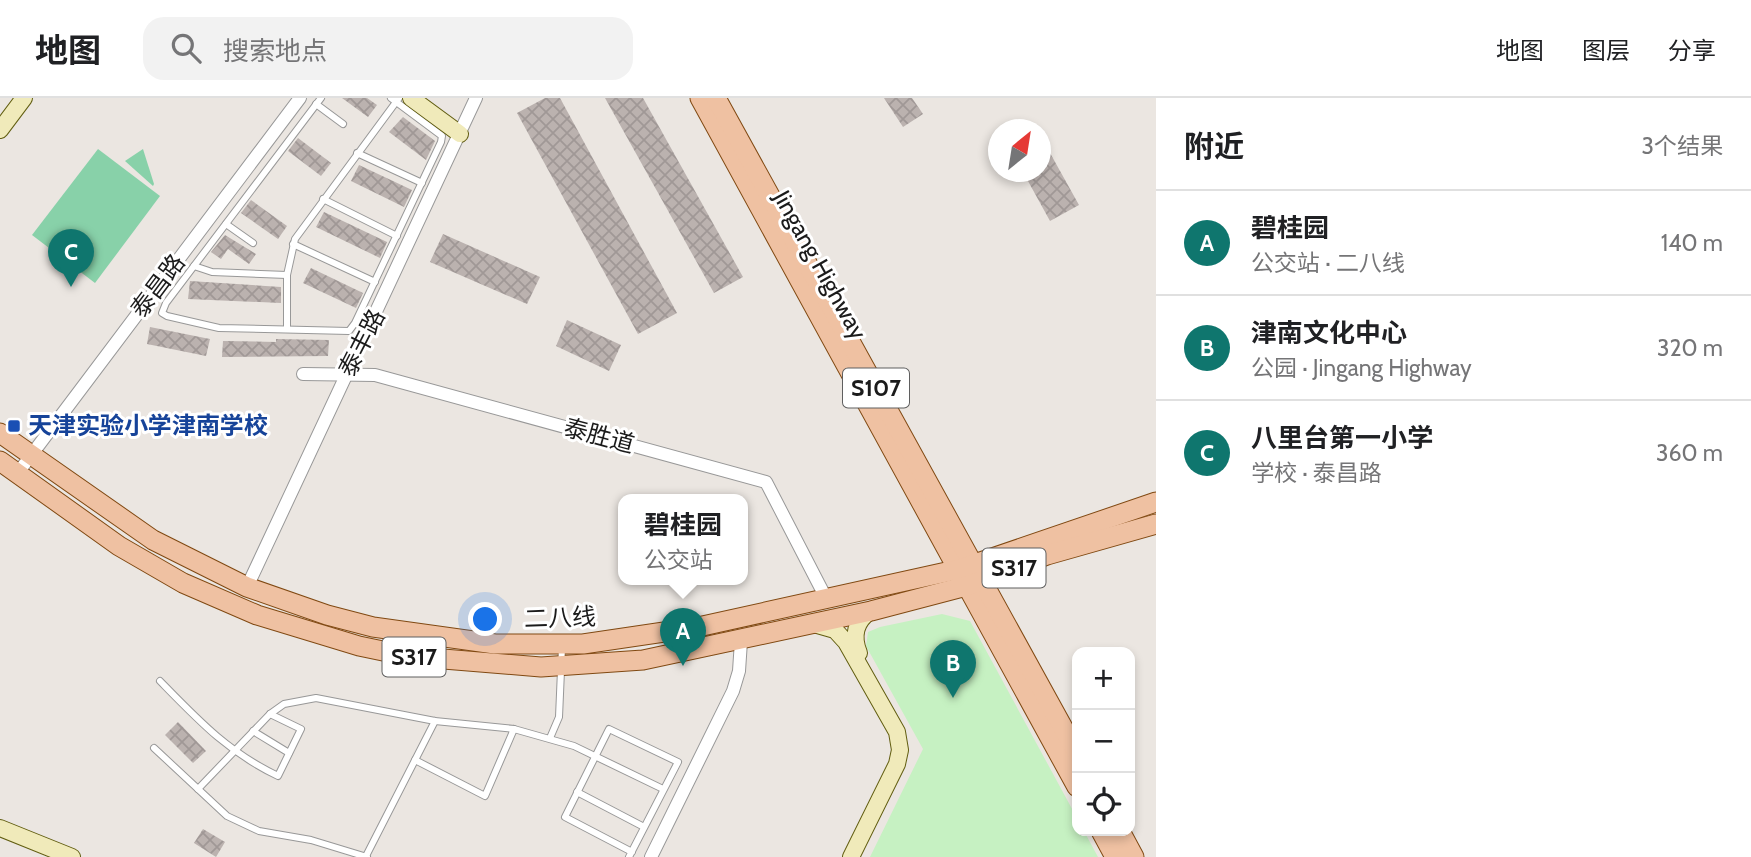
<!DOCTYPE html>
<html lang="zh">
<meta charset="utf-8">
<style>
:root{--surface:#fff;--page:#f2f2f2;--text:#202124;--muted:#757577;--line:#e0e0e0;--accent:#0f766e}
body{margin:0;font-family:Cabin,"Noto Sans SC",sans-serif;background:var(--page);color:var(--text)}
.controls{position:absolute;right:21px;bottom:21px;display:grid;overflow:hidden;border-radius:14px;box-shadow:0 4px 10px #0003}
.controls button{width:63px;height:63px;display:grid;place-items:center;padding:0;border:0;border-bottom:2px solid var(--line);background:var(--surface);color:var(--text);font:35px sans-serif}
.compass{position:absolute;left:988px;top:21px;width:63px;height:63px;border-radius:50%;background:var(--surface);box-shadow:0 4px 10px #0003;rotate:30deg}
.you{position:absolute;left:486px;top:522px;width:24px;height:24px;margin:-18px;border:5px solid #fff;border-radius:50%;background:#1a73e8;box-shadow:0 0 0 10px #1a73e833}
.badge{display:grid;place-items:center;width:46px;height:46px;border-radius:50%;background:var(--accent);color:#fff;font-size:23px;font-weight:700}
.pin{position:absolute;translate:-50% -58px;filter:drop-shadow(0 2px 4px #0008)}
.pin::after{content:'';position:absolute;top:37px;width:24px;height:21px;background:inherit;clip-path:polygon(0 0,100% 0,50% 100%)}
.popup{position:absolute;left:618px;top:396px;width:130px;height:91px;box-sizing:border-box;display:grid;place-content:center;border-radius:14px;background:var(--surface);filter:drop-shadow(0 2px 5px #0005);font-size:23px;white-space:nowrap;color:var(--muted)}
.popup b{font-size:26px;color:var(--text)}
.popup::after{content:'';position:absolute;left:50%;top:100%;margin-left:-14px;border:14px solid transparent;border-top-color:var(--surface)}
.list{margin:0;padding:0;list-style:none}
h2{display:flex;justify-content:space-between;align-items:center;height:91px;margin:0;padding:0 28px;font-size:30px}
h2 small{font-size:23px;font-weight:400;color:var(--muted)}
.list li{display:grid;grid-template-columns:46px 1fr auto;gap:21px;align-items:center;box-sizing:border-box;height:105px;padding:0 28px;border-top:2px solid var(--line)}
.list b{display:block;font-size:26px;white-space:nowrap}
.list p{margin:0;font-size:23px;white-space:nowrap;color:var(--muted)}
.list em{font-size:23px;font-style:normal;color:var(--muted)}
.icon{flex:none;width:38px;height:38px;fill:none;stroke:currentColor;stroke-width:2;stroke-linecap:round;stroke-linejoin:round}
.map{position:relative;flex:none;width:1156px;height:759px;overflow:hidden}
header{display:flex;align-items:center;gap:42px;box-sizing:border-box;height:98px;padding:0 35px;background:var(--surface);border-bottom:2px solid var(--line)}
header strong{font-size:33px}
nav{display:flex;gap:38px;margin-inline-start:auto;font-size:24px}
.search{width:490px;height:63px;background:var(--page);display:flex;align-items:center;gap:18px;box-sizing:border-box;padding:0 24px;border-radius:21px;color:var(--muted);font-size:26px}
main{display:flex}
aside{flex:1;background:var(--surface)}
.map>svg:first-child{display:block}
.park{fill:#c6f1c2}
.pitch{fill:#88d1a9}
.building{fill:url(#building-cross-hatch)}
.lines{fill:none;stroke-linecap:round;stroke-linejoin:round}
.lane-casing{stroke:#989898;stroke-width:8}
.street-casing{stroke:#989898;stroke-width:14}
.secondary-casing{stroke:#625e11;stroke-width:18}
.primary-casing{stroke:#804912;stroke-width:21}
.lane{stroke:#fff;stroke-width:6}
.street{stroke:#fff;stroke-width:12}
.secondary{stroke:#f0eaba;stroke-width:16}
.primary{stroke:#efc1a2;stroke-width:19}
.transit-dot{fill:#1a4fb4;stroke:#fff;stroke-width:2.5}
.labels{text-anchor:middle;stroke-width:6;stroke-linejoin:round;paint-order:stroke}
.shield{fill:#fff;stroke:#5f5f5f;stroke-width:2}
.shield-label{font-size:23px;font-weight:bold;fill:#1b1b1b}
.street-label{font-size:24px;fill:#1b1b1b;stroke:#fff}
.transit-label{font-size:24px;font-weight:bold;fill:#164399;stroke:#fff;text-anchor:start}
</style>
<header>
<strong>地图</strong>
<div class="search"><svg class="icon" aria-label="search" viewBox="0 0 24 24"><circle cx="10" cy="10" r="6"/><path d="M15 15l6 6"/></svg>搜索地点</div>
<nav><a>地图</a><a>图层</a><a>分享</a></nav>
</header>
<main>
<div class="map">
<svg width="1156" height="759" viewBox="0 0 1156 759">
<defs>
<pattern id="building-cross-hatch" width="8" height="8" patternUnits="userSpaceOnUse" patternTransform="scale(1.75)"><rect width="8" height="8" fill="#bbb2af"/><path d="M0 0l8 8M0 8l8-8" fill="none" stroke="#a09896"/></pattern>
</defs>
<rect width="100%" height="100%" fill="#ebe6e1"/>
<polygon class="park" points="942,516 970,523 1077,720 1077,733 1084,733 1098,759 870,759 923,651 866,548 868,534 880,529"/>
<g class="pitch">
<polygon points="98,51 160,98 95,185 32,137"/>
<polygon points="143,51 154,86 153,88 125,63"/>
</g>
<g class="building">
<polygon points="342,0 367,0 377,7 368,19"/>
<polygon points="545,0 560,0 677,215 638,236 517,15"/>
<polygon points="605,0 643,0 743,179 714,195"/>
<polygon points="884,0 912,0 923,16 903,29"/>
<polygon points="403,19 435,43 426,62 389,34"/>
<polygon points="1040,37 1079,107 1050,123 1023,74 1040,74"/>
<polygon points="298,40 331,65 321,78 288,53"/>
<polygon points="359,67 412,92 404,109 351,83"/>
<polygon points="251,102 287,128 278,141 241,115"/>
<polygon points="324,114 387,144 380,160 316,129"/>
<polygon points="443,136 540,179 527,206 430,164"/>
<polygon points="225,137 256,156 249,166 228,151 221,161 211,154"/>
<polygon points="311,170 363,195 356,210 303,185"/>
<polygon points="190,183 281,189 281,205 188,201"/>
<polygon points="567,222 621,247 609,273 556,248"/>
<polygon points="150,229 210,241 206,258 147,246"/>
<polygon points="276,241 329,242 328,258 222,259 223,243 276,244"/>
<polygon points="178,624 206,653 193,665 165,637"/>
<polygon points="203,731 225,744 216,759 194,745"/>
</g>
<g class="lines">
<defs>
<g id="lane">
<polyline points="321,0 166,205 162,215 167,218 219,230 349,233 355,225 441,44 442,38 391,0"/>
<polyline points="316,6 343,26"/>
<polyline points="357,55 422,85"/>
<polyline points="323,101 397,138"/>
<polyline points="226,126 253,145"/>
<polyline points="293,146 375,184"/>
<polyline points="194,168 212,174 287,177"/>
<polyline points="287,231 287,177 295,141 399,0"/>
<path d="M160,583C199,623 228,654 278,678L301,631L270,616"/>
<polyline points="253,633 289,655"/>
<polyline points="550,640 559,619 562,549"/>
<polyline points="154,650 227,718 259,733 311,742 367,759"/>
<polyline points="415,662 485,698 514,631"/>
<polyline points="198,691 270,616 284,606 316,600 435,623 514,631 574,648 663,691"/>
<polyline points="577,694 644,729"/>
<polyline points="366,758 435,623"/>
<polyline points="629,759 678,664 609,631 565,719 632,754"/>
</g>
<g id="street">
<polyline points="303,276 375,277 766,384 826,500"/>
<polyline points="17,376 300,0"/>
<polyline points="247,489 476,0"/>
<polyline points="651,759 733,593 739,573 741,543"/>
</g>
<g id="secondary">
<polyline points="411,0 460,36"/>
<polyline points="0,32 24,0"/>
<polyline points="814,526 835,532 846,544 897,634 900,652 897,666 851,759"/>
<path d="M859,555C852,538 855,523 871,513"/>
<polyline points="0,730 72,759"/>
</g>
<g id="primary">
<polyline points="700,0 1077,689"/>
<polyline points="716,0 1077,655"/>
<polyline points="0,335 153,442 247,489 327,517 373,529 495,546 583,546 698,529 960,471 1156,404"/>
<polyline points="0,363 119,448 183,485 257,517 359,548 407,558 541,569 643,562 871,513 970,487 1047,457 1156,426"/>
<polyline points="1101,733 1115,759"/>
<polyline points="1120,733 1134,759"/>
</g>
</defs>
<use href="#lane" class="lane-casing"/>
<use href="#street" class="street-casing"/>
<use href="#secondary" class="secondary-casing"/>
<use href="#primary" class="primary-casing"/>
<use href="#lane" class="lane"/>
<use href="#street" class="street"/>
<use href="#secondary" class="secondary"/>
<use href="#primary" class="primary"/>
</g>
<rect class="transit-dot" x="7" y="321" width="14" height="14" rx="3.5"/>
<g class="labels">
<g class="shield">
<rect x="843" y="270.5" width="66" height="39" rx="5"/>
<rect x="982.5" y="450.5" width="63" height="39" rx="5"/>
<rect x="382.5" y="539.5" width="63" height="39" rx="5"/>
</g>
<g class="shield-label">
<text x="876" y="298">S107</text>
<text x="1014" y="478">S317</text>
<text x="414" y="567">S317</text>
</g>
<g class="street-label">
<text transform="translate(820 167) rotate(61)" y="8">Jingang Highway</text>
<text transform="translate(158 188) rotate(-53)" y="8">泰昌路</text>
<text transform="translate(362 245) rotate(-63)" y="8">泰丰路</text>
<text transform="translate(599 338) rotate(15)" y="8">泰胜道</text>
<text transform="translate(560 520) rotate(-2)" y="8">二八线</text>
</g>
<g class="transit-label">
<text x="28" y="336">天津实验小学津南学校</text>
</g>
</g>
</svg>
<div class="controls">
<button>+</button>
<button>−</button>
<button><svg class="icon" aria-label="locate" viewBox="0 0 24 24"><circle cx="12" cy="12" r="6"/><path d="M12 2v4M12 18v4M2 12h4M18 12h4"/></svg></button>
</div>
<svg class="compass" viewBox="-18 -18 36 36"><path d="M0-13l5 13h-10z" fill="#e53935"/><path d="M0 13l5-13h-10z" fill="#757577"/></svg>
<div class="you"></div>
<div class="pin badge" style="left:683px;top:568px">A</div>
<div class="popup"><b>碧桂园</b>公交站</div>
<div class="pin badge" style="left:953px;top:600px">B</div>
<div class="pin badge" style="left:71px;top:189px">C</div>
</div>
<aside>
<h2>附近<small>3个结果</small></h2>
<ul class="list">
<li><span class="badge">A</span><div><b>碧桂园</b><p>公交站 · 二八线</p></div><em>140 m</em></li>
<li><span class="badge">B</span><div><b>津南文化中心</b><p>公园 · Jingang Highway</p></div><em>320 m</em></li>
<li><span class="badge">C</span><div><b>八里台第一小学</b><p>学校 · 泰昌路</p></div><em>360 m</em></li>
</ul>
</aside>
</main>
